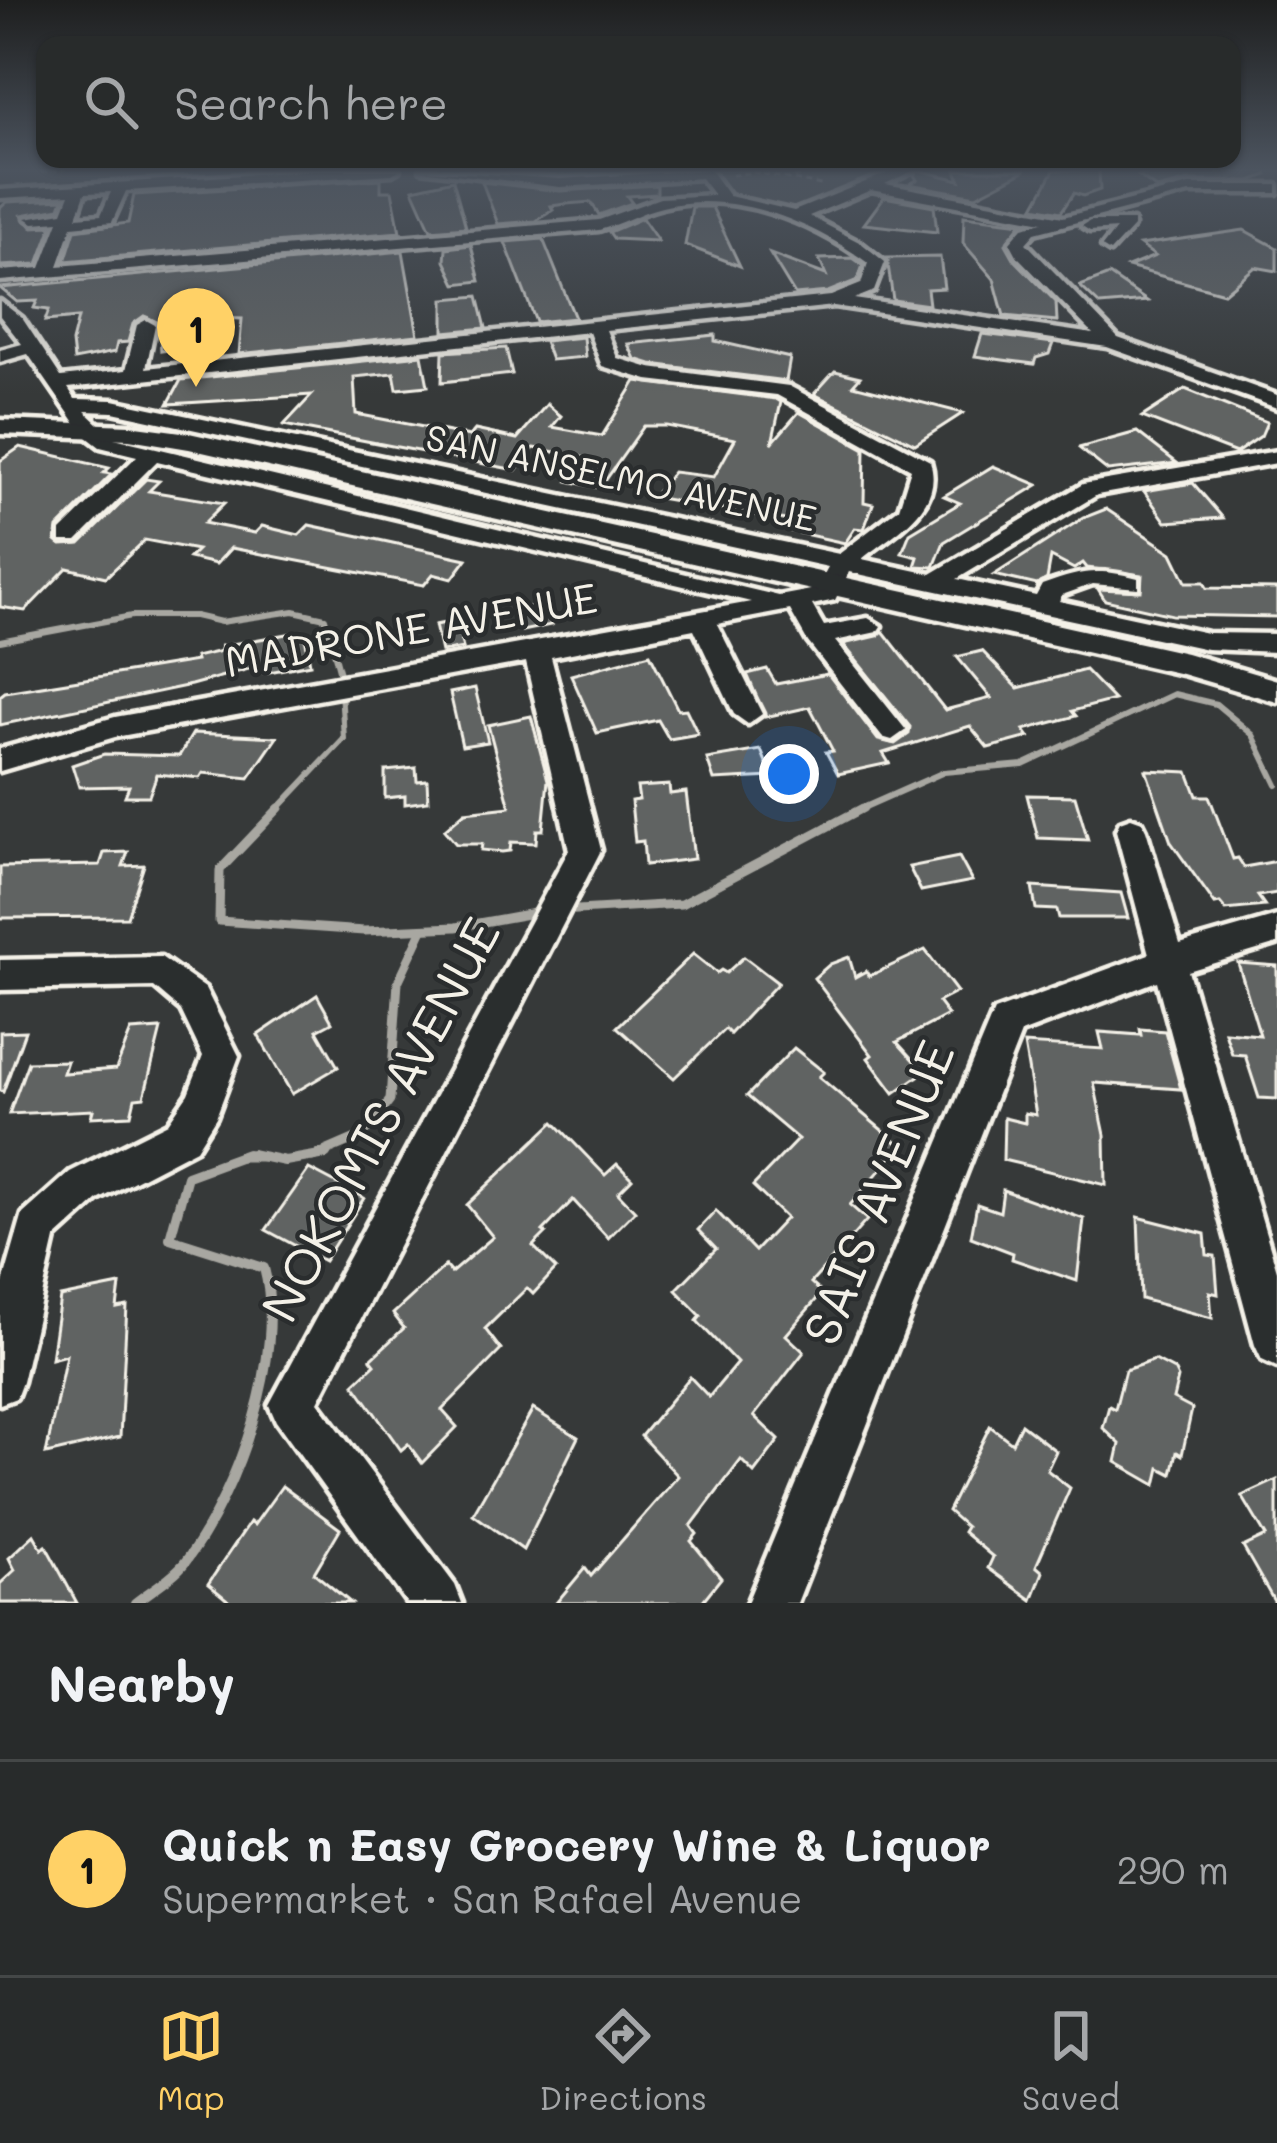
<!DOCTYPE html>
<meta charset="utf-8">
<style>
:root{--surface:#282b2b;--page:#343737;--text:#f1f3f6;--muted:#a5a7a9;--line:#444747;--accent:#ffd166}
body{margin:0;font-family:Mali,sans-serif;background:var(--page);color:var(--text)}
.you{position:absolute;left:789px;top:774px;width:42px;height:42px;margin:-30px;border:9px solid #fff;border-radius:50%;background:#1a73e8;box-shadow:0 0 0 18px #1a73e833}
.badge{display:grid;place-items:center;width:78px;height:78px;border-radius:50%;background:var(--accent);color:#111;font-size:39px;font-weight:700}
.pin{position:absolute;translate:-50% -99px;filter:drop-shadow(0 3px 6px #0008)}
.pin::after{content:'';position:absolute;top:63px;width:42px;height:36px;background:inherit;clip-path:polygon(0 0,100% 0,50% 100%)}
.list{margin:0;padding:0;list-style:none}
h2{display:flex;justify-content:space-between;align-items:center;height:156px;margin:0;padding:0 48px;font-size:51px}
h2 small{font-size:39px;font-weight:400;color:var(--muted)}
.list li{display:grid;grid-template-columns:78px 1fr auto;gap:36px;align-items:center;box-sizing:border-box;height:216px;padding:0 48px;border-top:3px solid var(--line)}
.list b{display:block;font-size:45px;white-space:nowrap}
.list p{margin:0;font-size:39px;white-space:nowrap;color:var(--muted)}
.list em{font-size:39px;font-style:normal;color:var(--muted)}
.icon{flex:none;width:66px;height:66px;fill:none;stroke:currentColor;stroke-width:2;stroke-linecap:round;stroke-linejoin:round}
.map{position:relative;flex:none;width:1277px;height:1603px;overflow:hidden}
.search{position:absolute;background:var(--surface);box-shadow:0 3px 9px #0004;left:36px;right:36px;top:36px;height:132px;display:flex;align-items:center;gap:30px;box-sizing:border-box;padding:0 42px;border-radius:24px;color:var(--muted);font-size:45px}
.sheet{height:372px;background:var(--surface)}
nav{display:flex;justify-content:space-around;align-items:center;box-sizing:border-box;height:168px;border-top:3px solid var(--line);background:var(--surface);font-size:33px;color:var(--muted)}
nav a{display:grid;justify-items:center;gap:6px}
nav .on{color:var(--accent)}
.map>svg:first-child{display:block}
.green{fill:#4e514f;stroke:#a1a19c;stroke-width:3}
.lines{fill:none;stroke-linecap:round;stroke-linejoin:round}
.stream-far2{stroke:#a8a7a1;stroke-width:6}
.stream-far1{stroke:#a8a7a1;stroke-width:9}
.stream{stroke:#a8a7a1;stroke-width:10}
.building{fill:#616362;stroke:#f4f1e8;stroke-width:3}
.minor-casing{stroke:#f4f1e8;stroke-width:9}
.major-casing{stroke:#f4f1e8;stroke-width:9}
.path{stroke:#f4f1e8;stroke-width:3;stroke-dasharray:6 4.5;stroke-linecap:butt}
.minor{fill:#2a2d2e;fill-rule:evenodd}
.major{fill:#2a2d2e;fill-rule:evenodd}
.labels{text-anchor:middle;stroke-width:9;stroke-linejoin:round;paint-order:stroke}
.far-street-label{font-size:36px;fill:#f4f1e8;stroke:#2a2d2e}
.street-label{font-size:42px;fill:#f4f1e8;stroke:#2a2d2e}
.near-street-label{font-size:51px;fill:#f4f1e8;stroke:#2a2d2e}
</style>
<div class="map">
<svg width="1277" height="1603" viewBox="0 0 1277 1603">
<rect width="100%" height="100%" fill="#363939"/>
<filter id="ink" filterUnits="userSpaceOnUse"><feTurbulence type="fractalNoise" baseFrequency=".00833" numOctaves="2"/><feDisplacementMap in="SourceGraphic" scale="24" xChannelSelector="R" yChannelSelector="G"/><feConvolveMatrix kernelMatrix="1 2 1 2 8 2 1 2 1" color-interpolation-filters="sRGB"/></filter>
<g filter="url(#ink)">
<polygon class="green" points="702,170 907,170 796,216 724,199"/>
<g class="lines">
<g class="stream-far2">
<polyline points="0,641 132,616 195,616 221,622 294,611 325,618 340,674 344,739 276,811"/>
<polyline points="856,811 944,772 1023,765 1174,694 1216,704 1253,735 1277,785"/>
</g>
<g class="stream-far1">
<polyline points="279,808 220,870 219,921 364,931 456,927 545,911"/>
<polyline points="560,911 681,904 863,808"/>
<polyline points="238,1157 266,1157"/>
<polyline points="312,1157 363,1135 390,1100 398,982 423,929"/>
</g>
<g class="stream">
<polyline points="251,1154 285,1161 326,1154"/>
<path d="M135,1603C151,1590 174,1577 186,1561C238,1491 287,1353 264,1268L170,1238L187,1176L247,1154"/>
</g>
</g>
<g class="building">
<polygon points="918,170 960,180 956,170 1026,170 976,196 909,184 917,180 914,175"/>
<polygon points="1054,170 1099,170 1100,190 1083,196 1074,193 1061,212 1034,207"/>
<polygon points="1157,170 1266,170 1267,175 1251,181 1188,181 1157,189 1139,176"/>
<polygon points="381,179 381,191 392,191 400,232 65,261 75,230 128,223 134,195"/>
<polygon points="453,180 466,227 431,230 413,189"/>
<polygon points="482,182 560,191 657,185 657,194 627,196 632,203 599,215 591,202 566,204 551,206 553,210 536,221 498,224"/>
<polygon points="884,197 934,206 937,232 864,224"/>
<polygon points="63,199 60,208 22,215 32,227 52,226 38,264 0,266 0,208 7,202"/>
<polygon points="692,207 712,207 740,266 685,245"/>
<polygon points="964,216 1022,223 1006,244 1015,260 1056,302 1057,321 1004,316 994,279 963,243"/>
<polygon points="642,218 658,241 614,239 609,232"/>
<polygon points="1244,230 1277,248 1277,271 1255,267 1224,293 1128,267 1155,256 1140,245"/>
<polygon points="543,239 566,296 575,318 536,322 505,242"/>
<polygon points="471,245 480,281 456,284 445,261 446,248"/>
<polygon points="403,251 418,335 239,354 242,319 219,318 196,306 185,348 161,351 159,323 144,316 133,324 128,342 117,343 115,352 74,360 72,342 78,318 45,321 49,310 34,308 37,301 17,302 0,288"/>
<polygon points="770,254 826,275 819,259 853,258 863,265 858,280 828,292 795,295"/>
<polygon points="940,257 944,288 927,289 929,305 893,300 887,258"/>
<polygon points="1109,275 1147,301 1100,305 1080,286"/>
<polygon points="478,296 486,328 444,332 444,299"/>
<polygon points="982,334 1008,337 1053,343 1049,354 1036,358 1034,364 1003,360 975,356"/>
<polygon points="715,335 715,341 790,358 786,381 651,364 635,359 628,344"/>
<polygon points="583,337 585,357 551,360 544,341"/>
<polygon points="506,348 512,374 442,382 443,352"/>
<polygon points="422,355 428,386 397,389 394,373 354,377 356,414 470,436 475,430 517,439 547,404 561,416 552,427 602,436 636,381 776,399 781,402 772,443 799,412 865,449 864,502 873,504 864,529 855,528 845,543 781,529 785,520 653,497 673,472 714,477 735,439 667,426 644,426 600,488 568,481 586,458 534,448 516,470 284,425 312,395 168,404 181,380"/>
<polygon points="835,371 860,377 853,385 963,413 915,444 814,394"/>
<polygon points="1185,389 1267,422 1261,436 1236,453 1142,417"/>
<polygon points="1137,432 1177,463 1108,471 1079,448"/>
<polygon points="20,447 109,468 104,473 112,474 58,528 56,541 61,545 80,544 146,479 159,481 149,491 224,503 204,523 255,533 262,526 299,535 309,525 467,559 452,579 433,574 424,585 231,548 216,564 189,558 197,550 145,540 106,577 67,568 25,611 0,607 0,461"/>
<polygon points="993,466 1038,485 944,542 934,567 915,566 918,557 902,553 910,533 960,503 944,496"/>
<polygon points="1193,483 1223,518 1166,522 1144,491"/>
<polygon points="1106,509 1172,553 1186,582 1204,582 1207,588 1277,589 1277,617 1172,615 1105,600 1098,589 1141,591 1142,575 1087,568 1083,563 1074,569 1051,557 1047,579 1037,585 994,575 1083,518"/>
<polygon points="544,605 551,625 522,631 515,609"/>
<polygon points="460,620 467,640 461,641 463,648 441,652 435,625"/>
<polygon points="304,631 310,664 264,673 263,665 191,685 0,725 0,696 5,692 196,661 195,657 221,651 221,646"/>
<polygon points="883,631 945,710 991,698 957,657 982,651 1018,688 1085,670 1114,700 1072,711 1076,716 1024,730 1029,737 988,748 970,726 883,753 889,763 838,774 826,752 833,751 810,707 765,717 747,674 767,669 776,684 828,674 878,740 895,744 909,734 910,727 843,644 878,636"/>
<polygon points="650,654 678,710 686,709 698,734 669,739 658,720 597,733 571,675"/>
<polygon points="475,688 488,742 462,746 450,693"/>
<polygon points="531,716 548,780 543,830 537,830 536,843 511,842 510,851 502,852 481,850 482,844 456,844 444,830 465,812 510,807 488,725"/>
<polygon points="193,733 277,737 249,778 203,773 200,778 157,774 149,796 125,796 129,786 79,787 72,765 104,754 179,756"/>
<polygon points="761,750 772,777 714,780 707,759"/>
<polygon points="416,768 417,781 427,780 428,801 405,804 405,796 385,798 385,771"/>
<polygon points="1146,770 1188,772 1197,796 1209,796 1233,859 1238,858 1244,867 1277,861 1277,893 1258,896 1265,906 1226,910 1220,903 1215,904 1171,842"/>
<polygon points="669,785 670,794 686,792 694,859 645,865 643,841 635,842 631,801 639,800 637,787"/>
<polygon points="1027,795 1075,796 1088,840 1038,838"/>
<polygon points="128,852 123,866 144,865 127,917 0,918 0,867 100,865 104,853"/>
<polygon points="959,857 972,881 921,891 909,867"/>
<polygon points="1032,887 1121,893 1128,918 1059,918 1057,910 1036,909"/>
<polygon points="925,950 957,992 938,1002 948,1015 897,1042 924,1072 894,1093 868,1058 872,1055 814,978 830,964 849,957 855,977 866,971 869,976"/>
<polygon points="693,954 717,973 721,970 726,973 744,957 778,983 730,1034 725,1029 674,1078 617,1027"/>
<polygon points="1238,963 1277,966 1277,1099 1259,1098 1245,1055 1232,1054 1225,1032 1260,1035"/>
<polygon points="317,995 332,1022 317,1030 338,1067 292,1094 258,1035"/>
<polygon points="161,1029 144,1097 135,1098 131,1115 91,1117 93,1110 9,1114 28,1062 67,1061 63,1073 116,1069 131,1031"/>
<polygon points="1140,1029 1165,1031 1181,1089 1094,1083 1105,1135 1106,1185 1003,1160 1004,1118 1025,1123 1025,1113 1036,1115 1024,1044 1103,1049 1099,1032 1141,1035"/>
<polygon points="25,1031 3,1092 0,1091 0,1032"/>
<polygon points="794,1048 824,1072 819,1077 901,1146 850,1205 867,1220 811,1283 822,1293 786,1335 804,1352 754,1416 779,1440 754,1473 741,1460 691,1526 697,1534 691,1541 721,1578 701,1603 556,1603 585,1568 591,1576 678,1476 641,1436 690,1377 709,1397 737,1363 697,1321 701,1316 676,1290 716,1249 698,1230 716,1211 755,1251 786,1218 753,1186 798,1139 747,1096"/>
<polygon points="554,1122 605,1175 617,1164 632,1179 618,1193 635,1211 608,1238 573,1200 543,1231 546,1233 533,1246 556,1269 533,1294 527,1288 485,1329 501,1350 442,1410 457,1427 422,1463 408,1444 401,1450 354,1384 375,1364 371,1359 404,1328 393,1314 445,1266 451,1273 493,1237 467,1205"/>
<polygon points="309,1169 364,1198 324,1261 266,1230"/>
<polygon points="1003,1190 1084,1219 1077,1281 1012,1259 1013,1253 971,1237 977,1204 1000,1212"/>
<polygon points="1138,1217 1205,1234 1207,1255 1215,1256 1218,1294 1210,1292 1212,1318 1141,1299"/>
<polygon points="120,1285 117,1308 127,1306 120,1437 46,1454 66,1355 51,1359 60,1297"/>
<polygon points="1155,1360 1174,1370 1178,1378 1173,1399 1192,1409 1182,1455 1177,1452 1172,1474 1160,1468 1156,1485 1116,1462 1120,1444 1103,1428 1109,1406 1115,1409 1125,1370"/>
<polygon points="533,1409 578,1437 523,1550 473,1514"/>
<polygon points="1021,1424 1056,1451 1047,1470 1070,1488 1036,1566 1043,1572 1032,1600 988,1568 993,1557 963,1532 966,1527 948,1511 990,1426 1012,1443"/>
<polygon points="1277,1480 1277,1603 1275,1603 1243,1547 1266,1536 1242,1496"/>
<polygon points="282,1486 340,1529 314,1573 351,1603 231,1603 208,1584 250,1522 254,1525"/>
<polygon points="34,1535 42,1549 46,1546 77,1603 0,1603 0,1584 15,1570 9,1558"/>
</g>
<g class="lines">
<defs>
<g id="minor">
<path d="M324,170H399L392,174L126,191L112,222L72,226L58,266L599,220L660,198L714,195L701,178L560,187L421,170L560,179L710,170L729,196L794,211L895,170H914L885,184L1063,217L1189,185H1277V193H1189L1035,233L1026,243L1118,338L1277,395V408L1107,347L834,306L606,330L617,358L650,368L789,386L930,461C945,509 892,534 862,559L931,574L1083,484L1277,451V463L1097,495L957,579L1036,596L1042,585C1082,571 1096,568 1138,578V588L1093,584L1062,595L1059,601L1207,633L1277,634V652L1207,649L849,572L835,600L812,605L824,626L868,618L881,626L877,632L835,641L906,730L892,740L882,737L808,642L790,610L717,624L762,714L748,724L734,714L694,629L551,657L601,850L318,1402L455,1585L462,1603H407L276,1421L269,1405L569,850L526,662L115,737L0,771V749L115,717L751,602L157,461L77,541H61V531L137,456L100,447L83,434L28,354L0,362V350L22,344L0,316V301L22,318L61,377L126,370L137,325L146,320L155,325L146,368L831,296L861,284L868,263C812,222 733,189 662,207C640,212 621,224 599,230L0,281V271L41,268L59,221L34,223L26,218L63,212L70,194L0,198V190ZM871,190L1043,222L1023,227L1010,242L1018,257L1093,334L854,299L874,291L885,262L861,243L809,216ZM111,192L101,215L77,217L85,193ZM589,332L602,366L648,380L777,395L911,469L899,508L839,554L113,400L75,399L68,388ZM85,411L113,412L828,567L816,589L779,596L114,438Z"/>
<polygon points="1133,221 1133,227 1110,252 1102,247 1116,229 1090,231 1082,226 1090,221"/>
<polygon points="1131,818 1142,822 1146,830 1180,944 1277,916 1277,944 1188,971 1277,1271 1277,1367 1262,1360 1255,1345 1157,981 1021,1033 797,1603 747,1603 994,1011 1149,954 1116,830 1120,822"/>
<polygon points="161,957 205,988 239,1056 216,1117 196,1149 98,1200 55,1239 22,1382 16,1398 0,1404 0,1294 23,1214 70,1172 168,1123 188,1094 203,1056 181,1010 154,987 0,990 0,960"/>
</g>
<polygon id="major" points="0,420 129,425 189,433 1186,653 1277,680 1277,702 1182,674 189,449 129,439 0,434"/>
</defs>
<use href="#minor" class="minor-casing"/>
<use href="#major" class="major-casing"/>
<g class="path">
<polyline points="41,172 63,170"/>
<polyline points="732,175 753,172 821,185"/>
<polyline points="794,178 810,170"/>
</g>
<use href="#minor" class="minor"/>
<use href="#major" class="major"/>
</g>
</g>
<linearGradient id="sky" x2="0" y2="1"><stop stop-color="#1e1f1f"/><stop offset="0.43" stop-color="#4c545f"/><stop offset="1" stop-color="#4c545f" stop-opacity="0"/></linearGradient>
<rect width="1277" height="394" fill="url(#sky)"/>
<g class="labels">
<g class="far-street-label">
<text transform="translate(621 478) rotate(12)" y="13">SAN ANSELMO AVENUE</text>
</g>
<g class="street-label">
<text transform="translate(411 630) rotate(-10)" y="15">MADRONE AVENUE</text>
</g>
<g class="near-street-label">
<text transform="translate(381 1120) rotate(-62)" y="18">NOKOMIS AVENUE</text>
<text transform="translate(879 1193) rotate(-68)" y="18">SAIS AVENUE</text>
</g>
</g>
</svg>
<div class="you"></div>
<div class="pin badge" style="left:196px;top:387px">1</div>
<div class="search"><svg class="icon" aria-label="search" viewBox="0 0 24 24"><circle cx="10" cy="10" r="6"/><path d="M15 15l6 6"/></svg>Search here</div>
</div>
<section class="sheet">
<h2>Nearby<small></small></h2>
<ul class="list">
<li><span class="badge">1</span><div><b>Quick n Easy Grocery Wine &amp; Liquor</b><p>Supermarket · San Rafael Avenue</p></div><em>290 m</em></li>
</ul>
</section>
<nav>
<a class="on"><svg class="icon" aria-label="map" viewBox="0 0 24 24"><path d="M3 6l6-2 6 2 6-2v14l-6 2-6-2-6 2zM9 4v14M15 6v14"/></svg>Map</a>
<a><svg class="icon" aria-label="directions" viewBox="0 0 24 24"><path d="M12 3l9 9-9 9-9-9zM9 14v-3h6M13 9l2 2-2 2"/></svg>Directions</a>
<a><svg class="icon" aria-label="saved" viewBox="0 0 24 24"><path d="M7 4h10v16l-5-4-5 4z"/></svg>Saved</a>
</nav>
